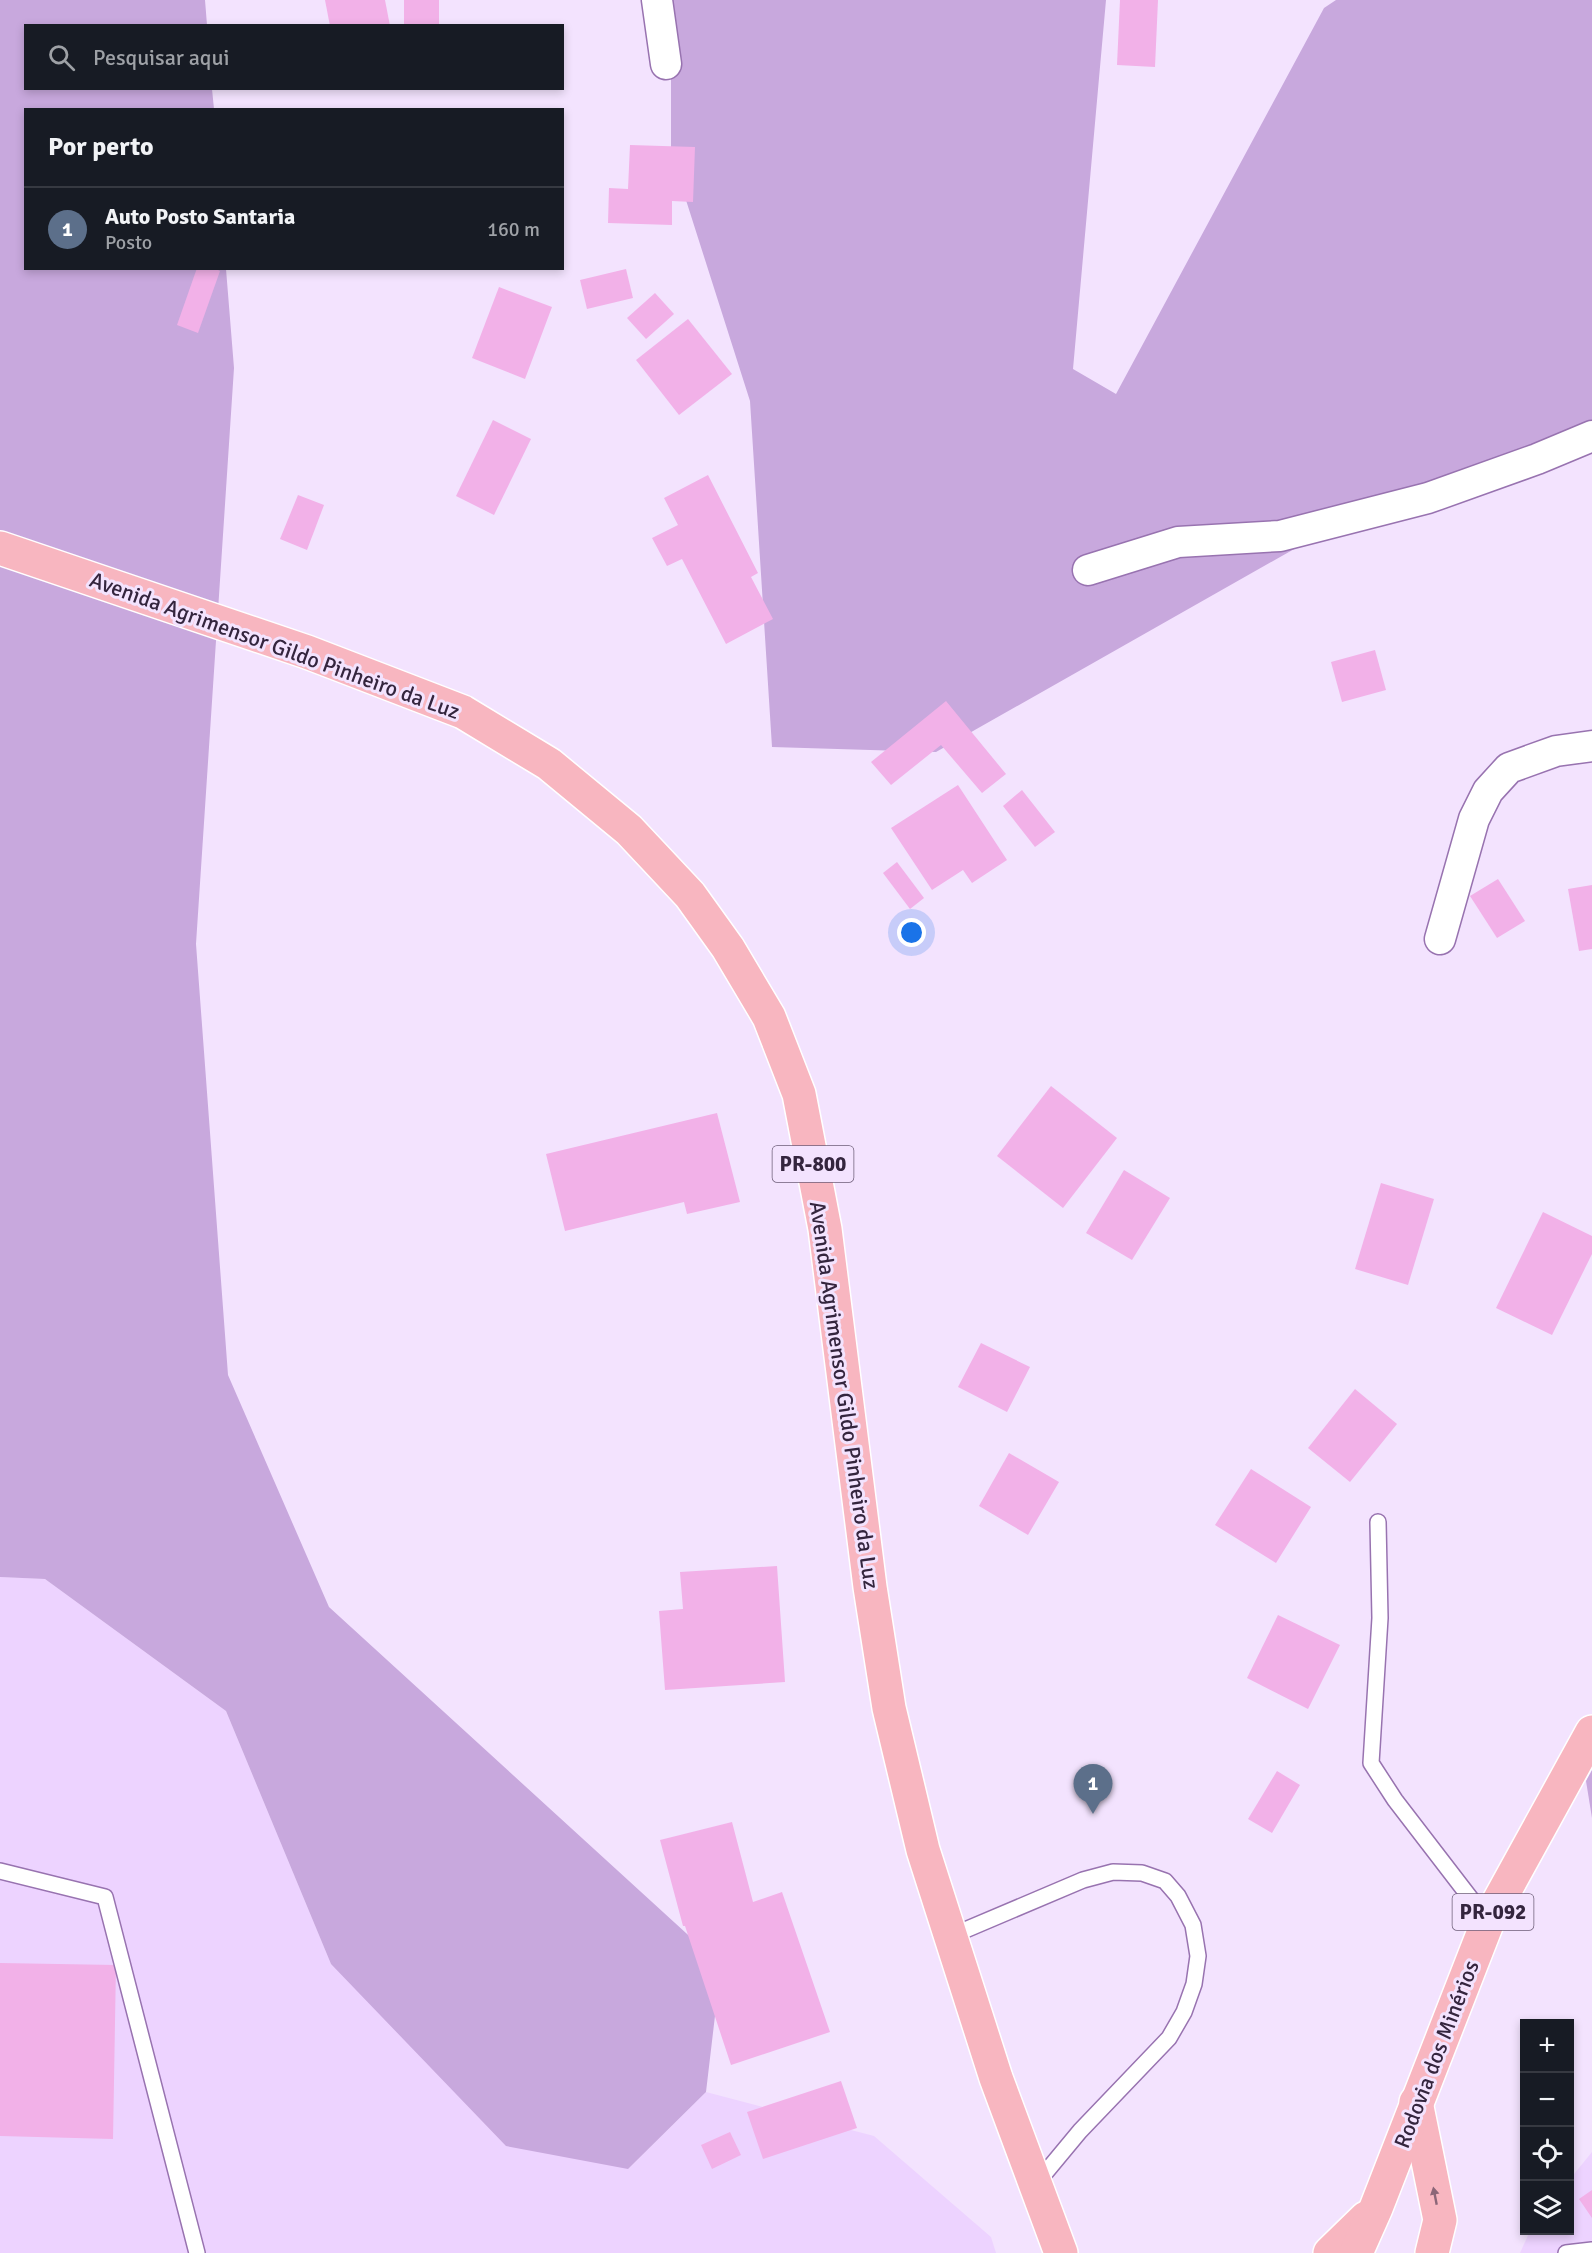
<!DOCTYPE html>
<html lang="pt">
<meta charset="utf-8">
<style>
:root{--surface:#171b24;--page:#20242c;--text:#f1f3f6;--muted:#9ea1a6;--line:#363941;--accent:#8c9099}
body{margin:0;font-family:Signika,sans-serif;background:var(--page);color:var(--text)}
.controls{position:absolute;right:18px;bottom:18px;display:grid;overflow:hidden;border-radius:0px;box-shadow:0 3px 9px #0003}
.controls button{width:54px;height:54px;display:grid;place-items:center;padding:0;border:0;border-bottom:2px solid var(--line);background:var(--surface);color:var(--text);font:30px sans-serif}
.you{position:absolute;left:912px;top:933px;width:21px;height:21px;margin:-15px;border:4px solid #fff;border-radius:50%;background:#1a73e8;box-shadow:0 0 0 9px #1a73e833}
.badge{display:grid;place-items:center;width:39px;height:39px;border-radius:50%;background:var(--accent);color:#fff;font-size:20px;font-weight:700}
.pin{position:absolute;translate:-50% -50px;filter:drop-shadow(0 2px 3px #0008)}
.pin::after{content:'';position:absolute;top:32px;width:21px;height:18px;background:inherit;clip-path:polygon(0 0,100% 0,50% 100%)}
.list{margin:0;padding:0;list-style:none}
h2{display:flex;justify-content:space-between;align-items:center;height:78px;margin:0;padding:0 24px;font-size:26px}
h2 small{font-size:20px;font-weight:400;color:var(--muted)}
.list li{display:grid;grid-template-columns:39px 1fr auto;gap:18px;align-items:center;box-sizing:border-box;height:84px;padding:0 24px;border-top:2px solid var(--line)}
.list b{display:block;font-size:22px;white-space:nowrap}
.list p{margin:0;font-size:20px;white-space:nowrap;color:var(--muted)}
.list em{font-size:20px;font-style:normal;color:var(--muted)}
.icon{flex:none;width:33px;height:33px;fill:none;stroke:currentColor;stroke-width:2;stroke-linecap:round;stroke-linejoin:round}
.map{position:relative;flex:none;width:1592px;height:2253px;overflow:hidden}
.search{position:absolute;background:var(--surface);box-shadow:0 3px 9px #0003;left:24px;top:24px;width:540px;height:66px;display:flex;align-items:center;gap:15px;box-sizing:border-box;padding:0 21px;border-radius:0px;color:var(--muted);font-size:22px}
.panel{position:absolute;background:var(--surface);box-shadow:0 3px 9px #0003;left:24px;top:108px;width:540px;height:162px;border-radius:0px}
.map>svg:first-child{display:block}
.built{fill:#edd3ff}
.green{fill:#c8a8dd}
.building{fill:#f2b1e8}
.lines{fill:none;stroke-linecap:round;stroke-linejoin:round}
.lane-casing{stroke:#9873b0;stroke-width:18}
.street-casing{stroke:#9873b0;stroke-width:33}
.primary-casing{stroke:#fff;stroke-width:36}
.lane{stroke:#fff;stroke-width:15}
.street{stroke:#fff;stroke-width:30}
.primary{stroke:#f8b6c0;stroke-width:33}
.oneway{fill:#8c6678}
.labels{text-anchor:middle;stroke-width:6;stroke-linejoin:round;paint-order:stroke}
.shield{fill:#f3e3fe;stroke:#6d5e78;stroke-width:1.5}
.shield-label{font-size:21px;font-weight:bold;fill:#34253e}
.street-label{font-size:22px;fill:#34253e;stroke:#f3e3fe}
</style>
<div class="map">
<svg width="1592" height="2253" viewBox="0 0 1592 2253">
<rect width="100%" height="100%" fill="#f3e3fe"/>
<g class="built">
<polygon points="0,1577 45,1579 226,1711 331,1964 628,2169 706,2092 874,2136 991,2237 996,2253 0,2253"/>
<polygon points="1592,2152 1592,2253 1520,2253 1530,2231 1570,2230 1570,2179"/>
</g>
<g class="green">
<polygon points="0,0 205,0 207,25 26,26 26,88 212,89 214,109 26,110 26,268 226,269 234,368 196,944 228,1375 329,1607 721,1965 706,2092 628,2169 506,2146 331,1964 226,1711 45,1579 0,1577"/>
<polygon points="671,0 1106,0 1073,369 1116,394 1324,8 1336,0 1592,0 1592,420 1326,531 936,752 772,747 750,401 671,153"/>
<polygon points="1592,1770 1592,1818 1586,1781"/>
</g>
<g class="building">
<polygon points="325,0 385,0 390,26 330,26"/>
<rect x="404" y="0" width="35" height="26"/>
<polygon points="1120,0 1158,0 1155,67 1117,65"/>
<polygon points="630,145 695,147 693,202 672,201 672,225 608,223 609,188 628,189"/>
<polygon points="197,268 214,268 220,271 198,333 177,325"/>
<polygon points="626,269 633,298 587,309 580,280"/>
<polygon points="499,287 552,307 525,379 472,358"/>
<polygon points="655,293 674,314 646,339 627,318"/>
<polygon points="688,319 732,374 679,415 636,360"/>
<polygon points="493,420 531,439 494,515 456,496"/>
<polygon points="708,475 758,573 751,577 773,619 726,644 682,559 667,566 652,538 678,525 664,498"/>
<polygon points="298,495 324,505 307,550 280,539"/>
<polygon points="1375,650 1386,690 1342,702 1331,662"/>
<polygon points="946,701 1006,774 982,793 941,745 891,785 871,762"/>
<polygon points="958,785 1007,860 972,883 963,870 932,890 891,828"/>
<polygon points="1022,790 1055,832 1035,847 1003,806"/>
<polygon points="897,862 924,898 910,909 883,873"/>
<polygon points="1498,879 1525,921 1497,938 1470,896"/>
<polygon points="1592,885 1592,949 1579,951 1568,889"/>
<polygon points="1051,1086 1117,1138 1063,1208 997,1156"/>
<polygon points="717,1113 740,1202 687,1214 684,1202 565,1231 546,1154"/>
<polygon points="1124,1170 1170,1198 1132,1260 1086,1233"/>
<polygon points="1381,1183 1434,1199 1408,1285 1355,1269"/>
<polygon points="1543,1212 1592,1236 1592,1254 1552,1335 1496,1308"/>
<polygon points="981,1343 1030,1367 1007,1412 958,1387"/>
<polygon points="1355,1389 1397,1424 1350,1482 1308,1448"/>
<polygon points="1009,1453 1059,1482 1028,1535 979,1506"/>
<polygon points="1251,1469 1311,1507 1276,1563 1215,1525"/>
<polygon points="777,1566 785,1682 665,1690 659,1611 683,1609 680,1572"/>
<polygon points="1278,1615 1340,1645 1308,1709 1247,1678"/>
<polygon points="1277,1771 1300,1785 1272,1833 1248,1819"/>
<polygon points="732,1822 753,1902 782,1892 830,2032 731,2065 685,1926 683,1926 660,1840"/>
<polygon points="0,1963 116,1965 113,2139 0,2136"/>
<polygon points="841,2081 857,2128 763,2159 747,2112"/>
<polygon points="730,2132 741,2155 712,2169 701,2145"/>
<polygon points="1592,2190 1592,2218 1579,2199"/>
</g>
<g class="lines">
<defs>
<g id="lane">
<polyline points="1378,1522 1380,1618 1371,1763 1395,1800 1488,1921"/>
<polyline points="0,1871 105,1897 197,2253"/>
<polyline points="951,1936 1083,1880 1113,1872 1142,1873 1165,1881 1178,1896 1193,1925 1198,1956 1194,1984 1184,2012 1169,2038 1080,2131 1036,2184"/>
<polyline points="1566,2253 1592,2250"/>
</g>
<g id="street">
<polyline points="657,0 666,64"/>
<polyline points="1088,570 1178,542 1280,536 1428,498 1537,459 1592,436"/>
<polyline points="1440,939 1474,819 1488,791 1509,768 1556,751 1592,746"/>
</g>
<g id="primary">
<polyline points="0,548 307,652 463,712 549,764 629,830 690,895 728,948 769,1017 799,1094 825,1229 870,1587 889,1708 923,1850 996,2078 1061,2253"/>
<polyline points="1416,2102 1440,2220 1432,2253"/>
<polyline points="1330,2253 1366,2218"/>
<polyline points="1356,2253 1376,2208 1488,1921 1592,1732"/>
</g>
</defs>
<use href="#lane" class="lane-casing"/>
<use href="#street" class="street-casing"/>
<use href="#primary" class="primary-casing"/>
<use href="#lane" class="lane"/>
<use href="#street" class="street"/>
<use href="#primary" class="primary"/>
</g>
<defs><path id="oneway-solid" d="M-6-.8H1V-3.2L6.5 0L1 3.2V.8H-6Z" transform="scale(1.5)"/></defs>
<use class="oneway" href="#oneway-solid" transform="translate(1435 2196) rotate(-101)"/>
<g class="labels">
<g class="shield">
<rect x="772.5" y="1146" width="81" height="36" rx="4.5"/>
<rect x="1452.5" y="1894" width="81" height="36" rx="4.5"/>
</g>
<g class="shield-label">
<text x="813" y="1171">PR-800</text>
<text x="1493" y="1919">PR-092</text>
</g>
<g class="street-label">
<text transform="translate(275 645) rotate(20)" y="8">Avenida Agrimensor Gildo Pinheiro da Luz</text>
<text transform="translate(845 1395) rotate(82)" y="8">Avenida Agrimensor Gildo Pinheiro da Luz</text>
<text transform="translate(1436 2054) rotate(-69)" y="8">Rodovia dos Minérios</text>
</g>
</g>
</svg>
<div class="controls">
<button>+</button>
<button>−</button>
<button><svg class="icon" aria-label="locate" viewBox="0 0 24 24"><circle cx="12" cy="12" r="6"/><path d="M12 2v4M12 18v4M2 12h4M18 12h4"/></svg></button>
<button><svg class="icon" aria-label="layers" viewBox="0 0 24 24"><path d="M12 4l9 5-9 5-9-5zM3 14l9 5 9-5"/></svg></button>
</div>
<div class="you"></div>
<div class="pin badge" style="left:1093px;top:1814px;background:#5c6f8a">1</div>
<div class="search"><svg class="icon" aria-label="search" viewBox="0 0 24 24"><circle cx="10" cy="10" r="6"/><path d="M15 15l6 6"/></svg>Pesquisar aqui</div>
<section class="panel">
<h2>Por perto<small></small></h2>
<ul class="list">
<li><span class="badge" style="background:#5c6f8a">1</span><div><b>Auto Posto Santaria</b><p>Posto</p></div><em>160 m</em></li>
</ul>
</section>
</div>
